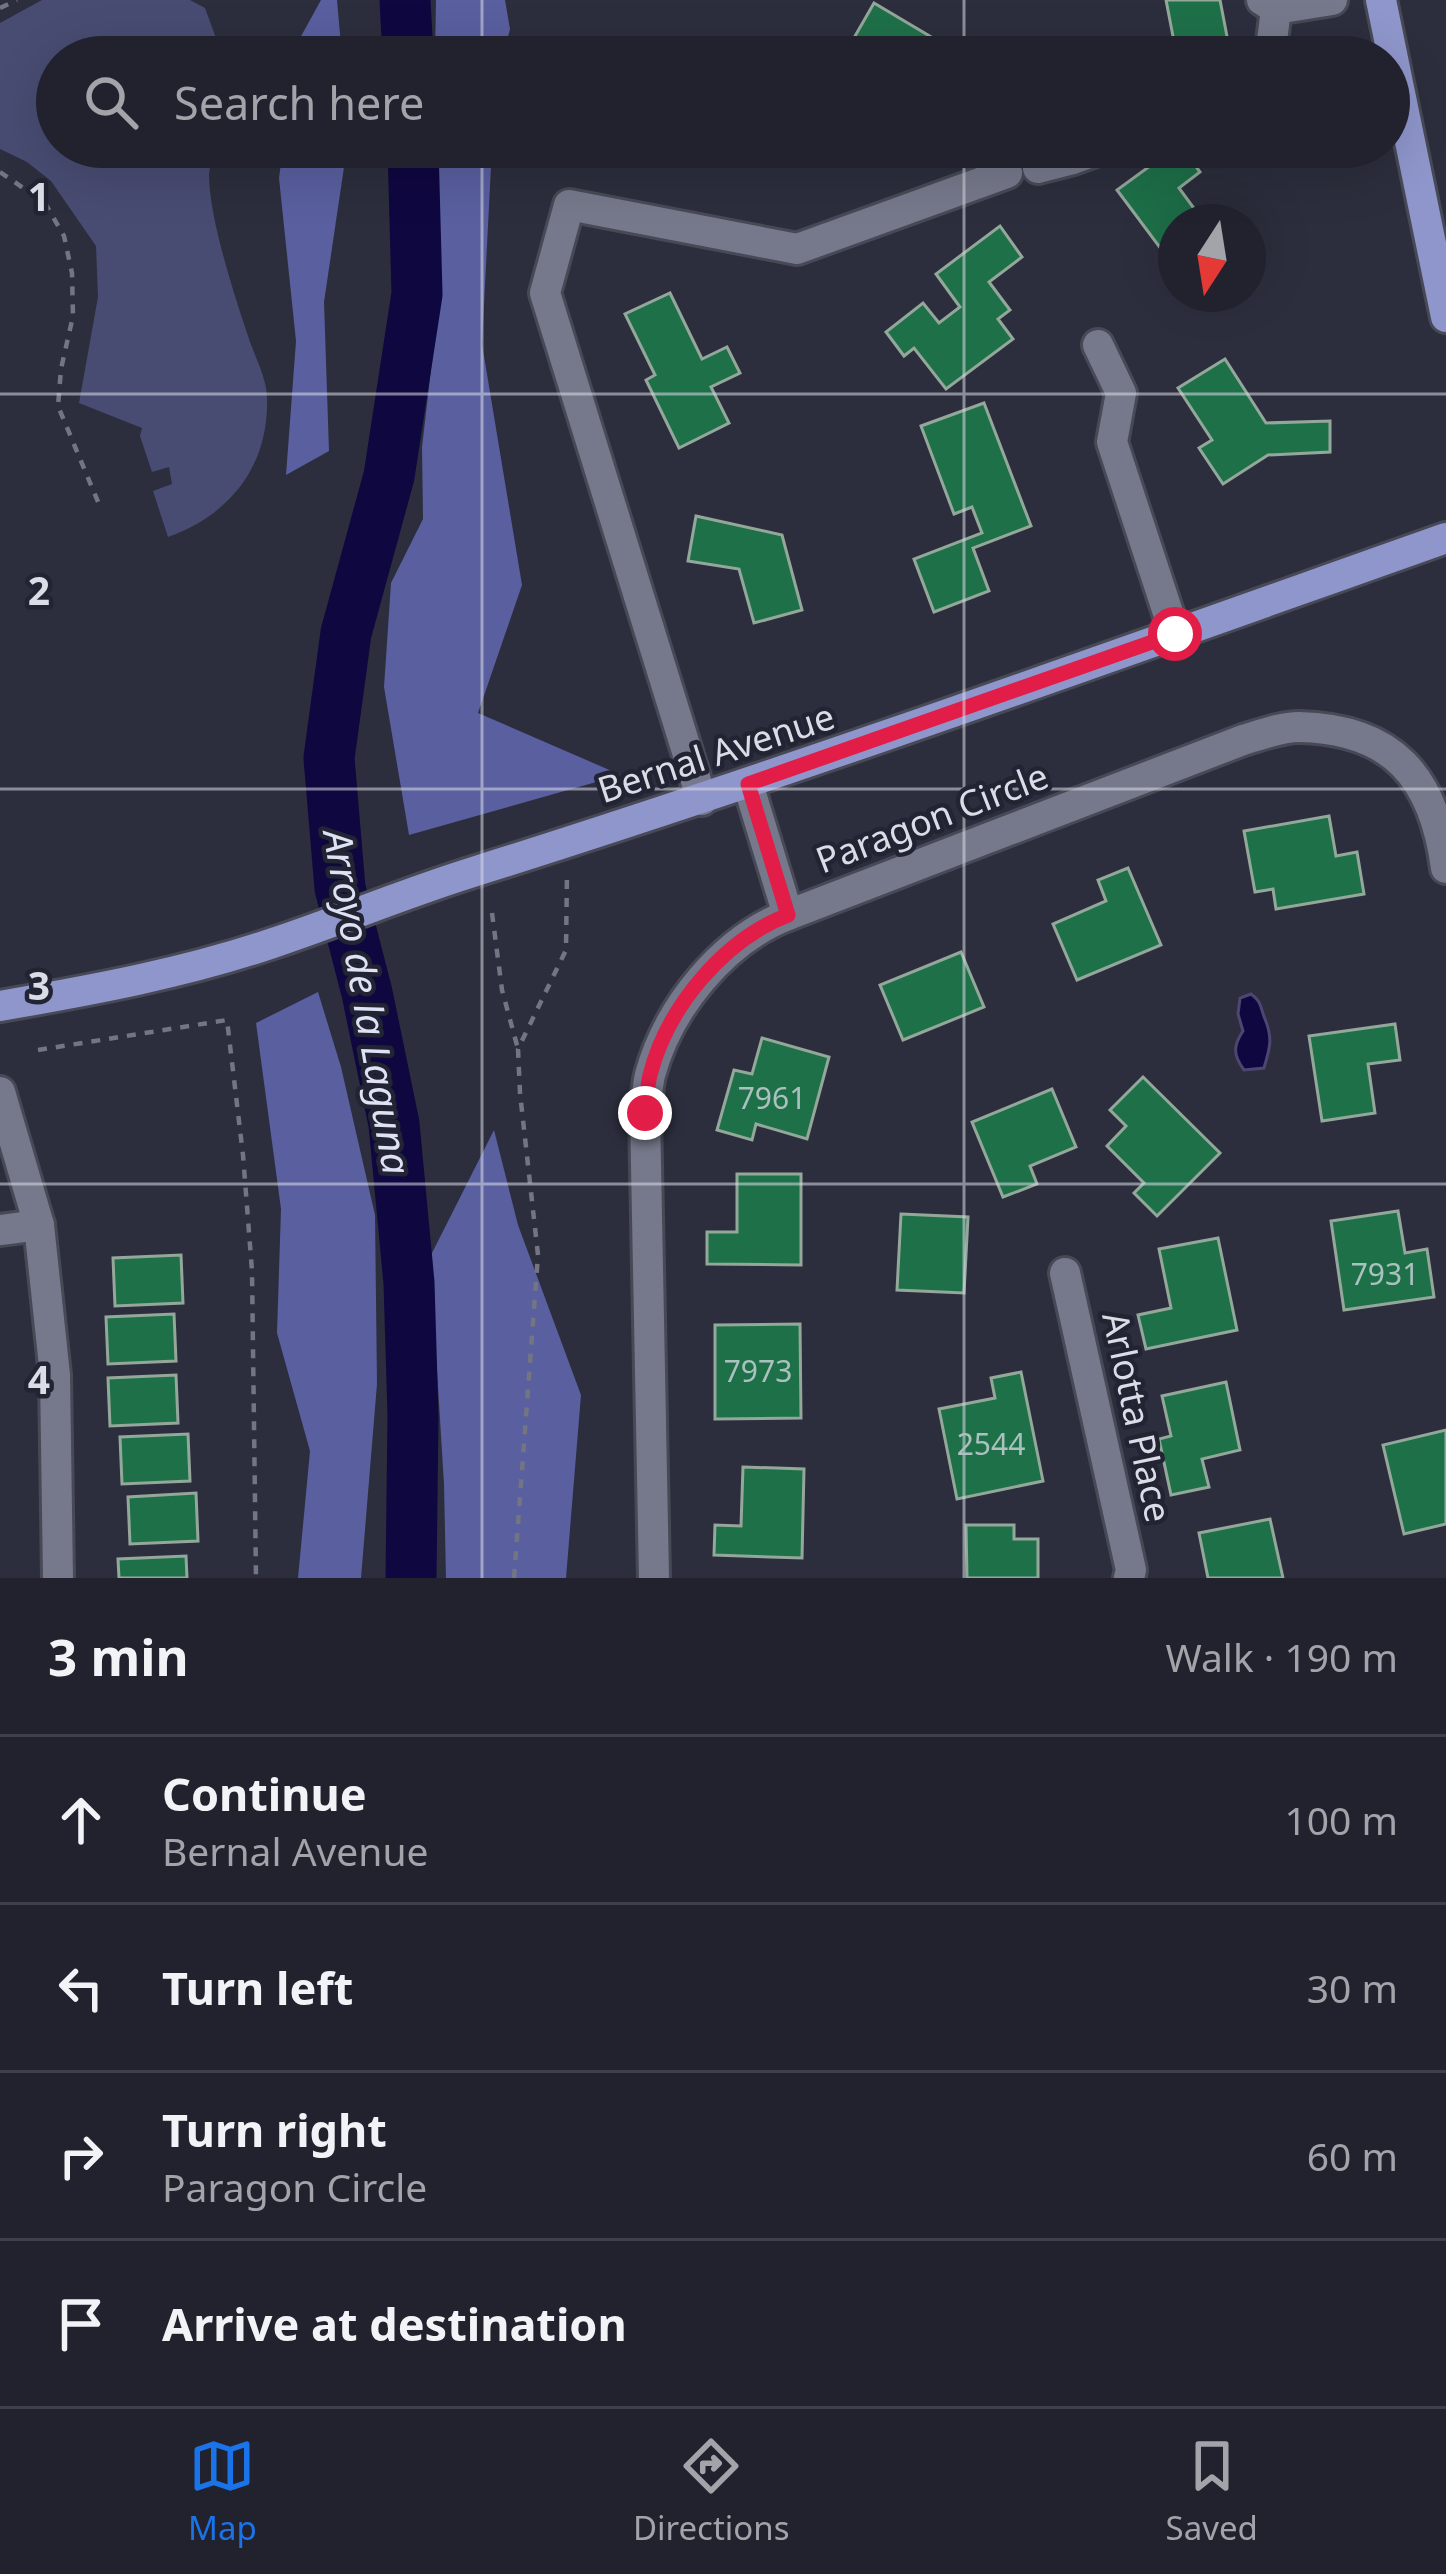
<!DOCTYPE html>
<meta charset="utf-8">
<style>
:root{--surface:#21222e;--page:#292a36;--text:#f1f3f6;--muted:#a2a4aa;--line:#3e3f4a;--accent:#1a73e8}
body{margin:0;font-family:"Noto Sans",sans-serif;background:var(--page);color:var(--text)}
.compass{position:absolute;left:1158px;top:204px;width:108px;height:108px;border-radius:50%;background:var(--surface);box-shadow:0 12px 48px #0002;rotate:192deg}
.stop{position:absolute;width:36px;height:36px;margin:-27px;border:9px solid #e11d48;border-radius:50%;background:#fff}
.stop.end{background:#e11d48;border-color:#fff;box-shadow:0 3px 12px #0008}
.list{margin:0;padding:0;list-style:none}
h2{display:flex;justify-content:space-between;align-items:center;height:156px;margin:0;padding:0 48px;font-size:51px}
h2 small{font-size:39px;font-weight:400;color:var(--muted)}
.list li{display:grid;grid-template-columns:78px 1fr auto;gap:36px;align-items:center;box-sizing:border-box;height:168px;padding:0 48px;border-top:3px solid var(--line)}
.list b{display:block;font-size:45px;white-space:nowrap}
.list p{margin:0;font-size:39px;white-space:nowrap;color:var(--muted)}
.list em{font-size:39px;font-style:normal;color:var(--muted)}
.icon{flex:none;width:66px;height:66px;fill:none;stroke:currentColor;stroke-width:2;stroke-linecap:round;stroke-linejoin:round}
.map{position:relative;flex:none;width:1446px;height:1578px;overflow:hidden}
.search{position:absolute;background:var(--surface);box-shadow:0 12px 48px #0002;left:36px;right:36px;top:36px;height:132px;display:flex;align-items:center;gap:30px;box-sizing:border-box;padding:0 42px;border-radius:66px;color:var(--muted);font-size:45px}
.sheet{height:828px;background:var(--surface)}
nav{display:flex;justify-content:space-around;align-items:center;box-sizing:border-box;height:168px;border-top:3px solid var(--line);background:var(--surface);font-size:33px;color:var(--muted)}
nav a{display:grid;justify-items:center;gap:6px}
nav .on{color:var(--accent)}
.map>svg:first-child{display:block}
.green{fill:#484c72}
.forest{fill:#595f9f}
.water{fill:#0f0740;stroke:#4c4772;stroke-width:3}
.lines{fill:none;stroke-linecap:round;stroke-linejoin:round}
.river{stroke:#0f0740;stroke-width:51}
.building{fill:#1e7049;stroke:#94a79b;stroke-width:3}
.minor-casing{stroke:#474956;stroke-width:36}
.major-casing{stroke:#474956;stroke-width:36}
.path{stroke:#737582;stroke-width:4.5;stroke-dasharray:9 9;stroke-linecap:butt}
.minor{stroke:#76798b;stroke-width:30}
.major{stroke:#8f96cb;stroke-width:30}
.route{stroke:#e11d48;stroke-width:15}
.grid{fill:none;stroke:#dadce6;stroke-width:3;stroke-opacity:0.55}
.labels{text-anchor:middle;stroke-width:9;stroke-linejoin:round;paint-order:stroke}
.number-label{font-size:30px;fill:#abc1bf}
.street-label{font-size:36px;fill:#dadce6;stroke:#222433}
.water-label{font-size:39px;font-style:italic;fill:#dee2f5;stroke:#222433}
.grid-label{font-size:39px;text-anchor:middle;font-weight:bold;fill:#dadce6;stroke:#222433;stroke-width:9;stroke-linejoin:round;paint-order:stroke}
</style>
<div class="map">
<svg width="1446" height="1578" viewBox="0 0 1446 1578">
<rect width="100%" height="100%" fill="#2c2e3d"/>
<path class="green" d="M42,0H190L205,8L223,57H57V147H215C213,156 210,165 209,174C209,218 234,294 248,336C254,355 267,378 267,398C269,466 230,515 168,537L153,491L172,484L169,467L152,472L140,436L142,428L79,403L98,297L96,246L51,181L27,162L0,149V23Z"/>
<g class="forest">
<polygon points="321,0 337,0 342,57 293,57 294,49"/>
<polygon points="436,0 505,0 510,29 503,57 435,57"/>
<polygon points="283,147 347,147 324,302 329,451 286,475 296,341 279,178"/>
<polygon points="436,147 492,147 482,344 522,585 478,713 621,775 409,835 384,687 391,583 423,519 422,447 439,301"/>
<polygon points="318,992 341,1067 375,1215 377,1384 361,1578 298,1578 310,1451 277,1333 281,1209 256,1023"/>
<polygon points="494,1130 518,1225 581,1395 566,1578 446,1578 444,1484 430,1257"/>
</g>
<path class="water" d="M1251,994C1262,1002 1260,1007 1265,1019C1273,1038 1270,1048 1264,1068L1244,1070C1233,1055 1233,1046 1243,1031L1238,1014L1240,998Z"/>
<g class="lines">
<g class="river">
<polyline points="405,0 408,57"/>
<polyline points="411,1578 413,1416 409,1283 394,1124 367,993 340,888 329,758 346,633 389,476 417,294 413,147"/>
</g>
</g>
<g class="building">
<polygon points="1166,0 1220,0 1230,52 1206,57 1177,57"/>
<polygon points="874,3 965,57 843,57"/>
<polygon points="631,147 667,147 665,162 630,157"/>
<polygon points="1176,147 1182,147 1200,172 1179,188 1204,222 1176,222 1176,269 1117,190"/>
<polygon points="1000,226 1022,257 989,282 1010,310 998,319 1013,339 946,389 914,348 904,356 886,332 923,303 939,323 960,307 936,274"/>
<polygon points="670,293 702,359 727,347 740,373 711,387 729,423 679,448 646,380 655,375 625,314"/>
<polygon points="1225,359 1266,423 1330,421 1330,452 1268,455 1223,484 1199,448 1212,440 1178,388"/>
<polygon points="984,403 1031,526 973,548 989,591 934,612 914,559 982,533 972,507 954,514 921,426"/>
<polygon points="696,516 782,535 802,610 754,623 739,569 688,561"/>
<polygon points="1329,816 1336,856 1357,852 1364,894 1276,909 1273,889 1255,892 1244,831"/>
<polygon points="1128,868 1161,945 1077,980 1053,924 1106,901 1098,880"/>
<polygon points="961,952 984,1007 903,1040 880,985"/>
<polygon points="1395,1024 1400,1060 1368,1064 1375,1113 1322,1121 1309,1036"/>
<polygon points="762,1038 829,1057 807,1139 756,1124 752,1140 717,1130 734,1070 752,1074"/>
<polygon points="1143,1077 1220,1153 1157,1216 1134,1193 1144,1183 1107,1146 1126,1126 1110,1110"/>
<polygon points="1052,1089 1076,1147 1030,1166 1037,1184 1003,1197 972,1122"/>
<polygon points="737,1174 801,1174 801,1265 707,1264 707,1232 737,1232"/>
<polygon points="1398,1211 1405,1253 1427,1249 1434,1297 1344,1310 1331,1221"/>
<polygon points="901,1214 968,1217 964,1293 897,1290"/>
<polygon points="1218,1238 1237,1330 1146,1349 1138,1315 1171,1308 1159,1249"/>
<polygon points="181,1255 183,1303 115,1306 113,1258"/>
<polygon points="174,1314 176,1361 108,1364 106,1317"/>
<polygon points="800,1324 801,1418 715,1419 715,1325"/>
<polygon points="1021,1372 1043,1481 957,1499 939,1409 995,1398 991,1378"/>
<polygon points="176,1375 178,1423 110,1426 108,1378"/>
<polygon points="1226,1382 1240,1450 1202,1459 1209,1487 1171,1495 1159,1439 1171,1436 1162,1396"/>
<polygon points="1446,1430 1446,1524 1404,1534 1383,1445"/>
<polygon points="188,1434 190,1481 122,1484 120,1437"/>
<polygon points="743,1467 804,1469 802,1558 714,1555 715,1525 741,1526"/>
<polygon points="196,1493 198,1541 130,1544 128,1497"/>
<polygon points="1270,1519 1283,1578 1208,1578 1199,1533"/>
<polygon points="966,1525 1014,1525 1014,1539 1038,1539 1038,1578 967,1578"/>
<polygon points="186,1556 187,1578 119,1578 118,1559"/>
</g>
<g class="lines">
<defs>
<g id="minor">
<polyline points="1262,0 1276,9 1332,0"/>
<polyline points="1270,57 1276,9"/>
<polyline points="1038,168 1073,159 1106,147"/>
<polyline points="1098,345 1121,393 1112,442 1175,634"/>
<polyline points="748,784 788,915"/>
<polyline points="702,800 545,293 569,205 797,249 1007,173"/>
<polyline points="0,1092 39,1225 55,1375 58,1578"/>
<polyline points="0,1230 39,1225"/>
<polyline points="1065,1273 1131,1570 1129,1578"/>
<path d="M654,1578L645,1113C647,1101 647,1087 650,1075C668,1008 723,940 788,915L1243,740C1260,735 1281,727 1299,727C1394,729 1434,778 1446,868"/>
</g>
<g id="major">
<polyline points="1381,0 1446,317"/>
<path d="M0,1006C92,990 185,973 273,943C339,921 403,894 470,873C798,770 1121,653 1446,538"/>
</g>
</defs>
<use href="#minor" class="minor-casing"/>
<use href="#major" class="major-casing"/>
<g class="path">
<polyline points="0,8 17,0"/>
<polyline points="0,172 45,203 64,236 72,273 73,316 61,369 58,406 101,509"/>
<polyline points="492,913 502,990 518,1049"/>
<polyline points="38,1050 227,1020 243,1155 252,1271 256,1578"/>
<polyline points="514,1578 538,1255 520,1093 518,1049 566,950 567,872"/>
</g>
<use href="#minor" class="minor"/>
<use href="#major" class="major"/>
</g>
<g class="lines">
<path class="route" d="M645,1113C647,1101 647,1087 650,1075C667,1008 723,940 788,915L748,784L1175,634"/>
</g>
<path class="grid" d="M482,0V57M964,0V57M482,147V1578M964,147V1578M0,394H1446M0,789H1446M0,1184H1446"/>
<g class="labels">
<g class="number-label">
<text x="772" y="1109">7961</text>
<text x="1385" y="1285">7931</text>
<text x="758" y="1382">7973</text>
<text x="991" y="1455">2544</text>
</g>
<g class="street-label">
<text transform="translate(716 753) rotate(-18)" y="13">Bernal Avenue</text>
<text transform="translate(932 818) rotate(-21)" y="13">Paragon Circle</text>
<text transform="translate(1137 1417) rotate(78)" y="13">Arlotta Place</text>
</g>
<g class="water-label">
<text transform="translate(367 1002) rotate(80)" y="14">Arroyo de la Laguna</text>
</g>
</g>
<g class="grid-label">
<text x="39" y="211">1</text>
<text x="39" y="605">2</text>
<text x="39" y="1000">3</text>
<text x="39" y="1394">4</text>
</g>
</svg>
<svg class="compass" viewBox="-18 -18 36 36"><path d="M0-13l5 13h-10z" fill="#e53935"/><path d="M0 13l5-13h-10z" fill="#a2a4aa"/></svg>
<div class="stop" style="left:1175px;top:634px"></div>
<div class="stop end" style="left:645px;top:1113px"></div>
<div class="search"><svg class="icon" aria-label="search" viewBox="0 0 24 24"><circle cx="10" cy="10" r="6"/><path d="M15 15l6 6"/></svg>Search here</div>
</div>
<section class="sheet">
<h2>3 min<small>Walk · 190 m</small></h2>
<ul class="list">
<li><svg class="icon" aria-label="ahead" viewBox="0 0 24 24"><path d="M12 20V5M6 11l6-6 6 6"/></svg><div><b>Continue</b><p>Bernal Avenue</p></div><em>100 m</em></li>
<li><svg class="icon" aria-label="left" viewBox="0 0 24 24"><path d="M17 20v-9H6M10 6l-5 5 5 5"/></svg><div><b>Turn left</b></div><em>30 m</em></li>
<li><svg class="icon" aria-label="right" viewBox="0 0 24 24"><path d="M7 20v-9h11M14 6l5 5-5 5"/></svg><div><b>Turn right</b><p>Paragon Circle</p></div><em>60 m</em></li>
<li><svg class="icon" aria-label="arrive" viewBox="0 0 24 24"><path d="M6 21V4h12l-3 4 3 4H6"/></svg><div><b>Arrive at destination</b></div></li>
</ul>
</section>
<nav>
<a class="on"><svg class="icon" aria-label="map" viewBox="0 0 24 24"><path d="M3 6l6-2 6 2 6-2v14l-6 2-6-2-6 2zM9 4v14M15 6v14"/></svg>Map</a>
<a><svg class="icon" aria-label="directions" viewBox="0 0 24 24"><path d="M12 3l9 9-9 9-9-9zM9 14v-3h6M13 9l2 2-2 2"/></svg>Directions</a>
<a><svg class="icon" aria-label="saved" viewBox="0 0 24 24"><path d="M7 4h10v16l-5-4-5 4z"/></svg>Saved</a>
</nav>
